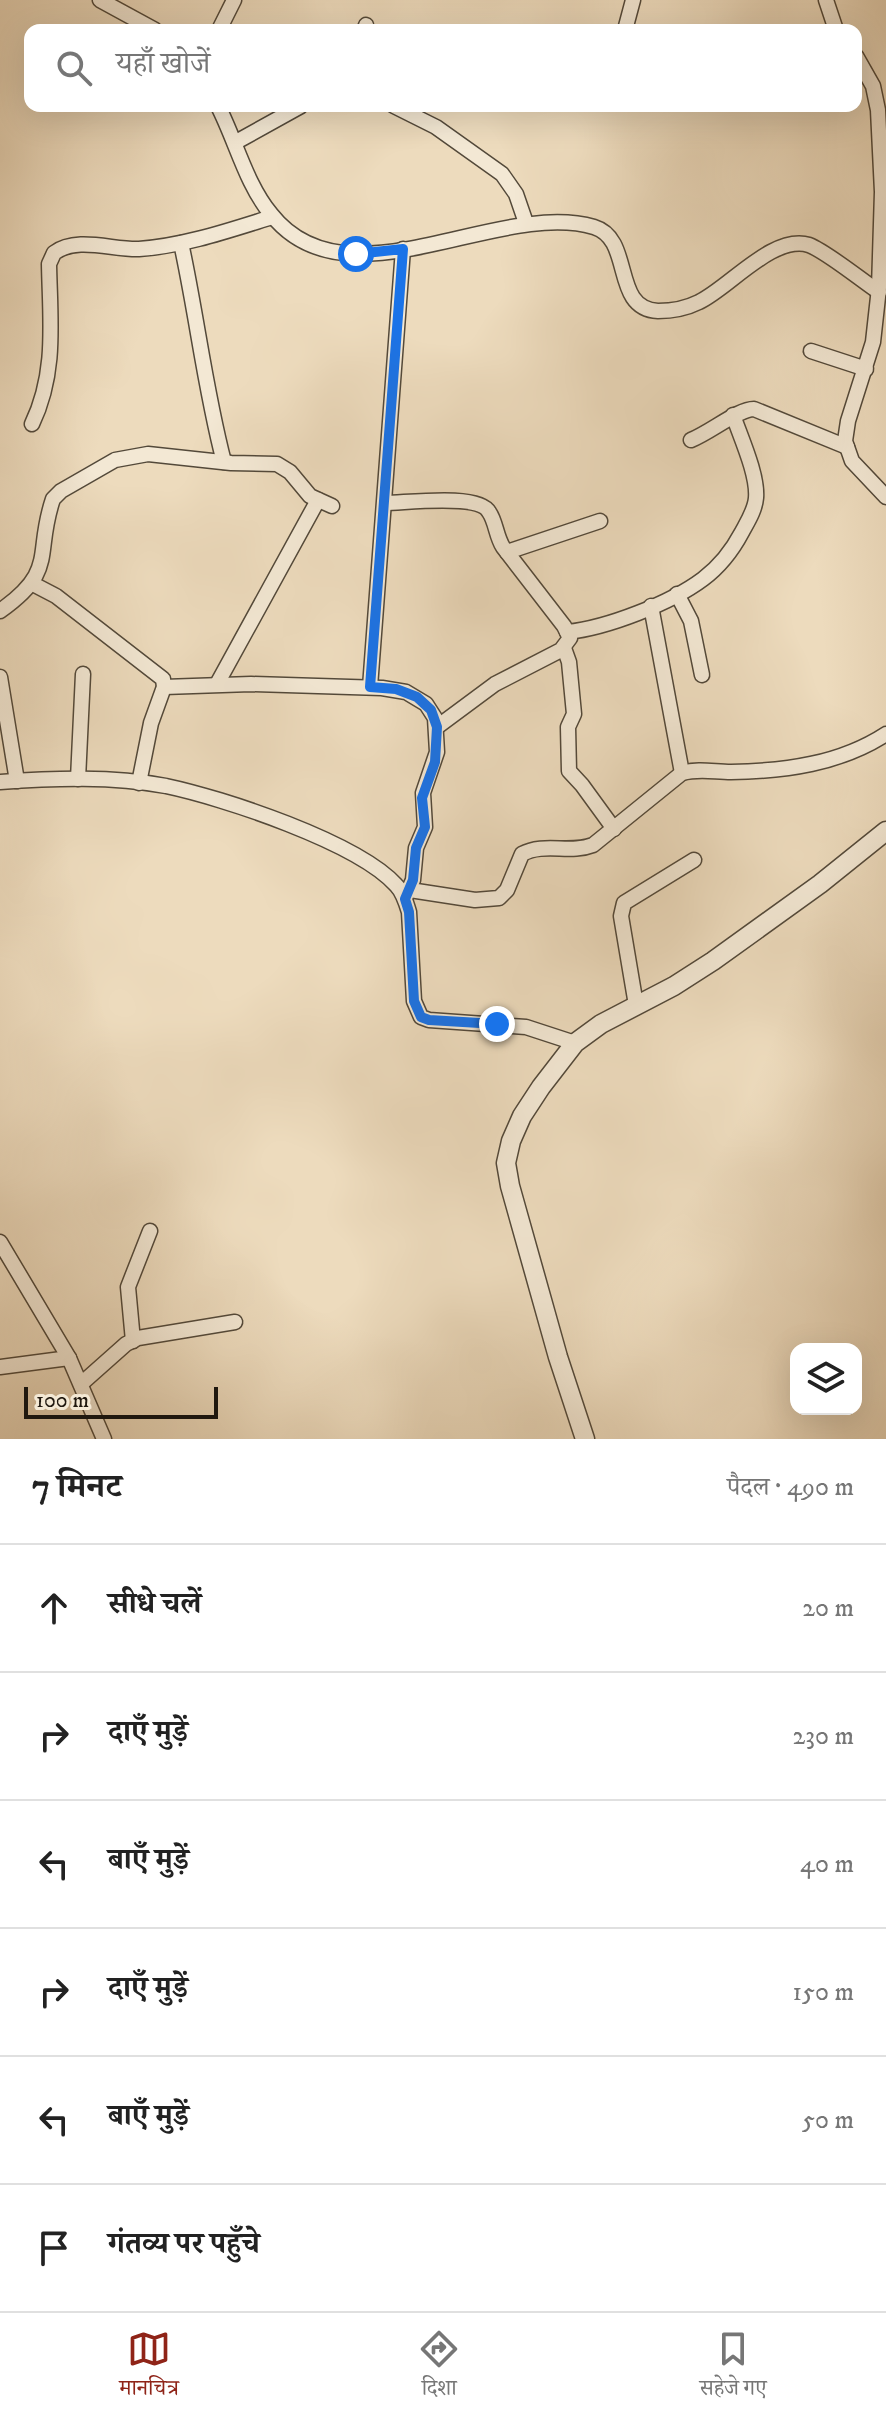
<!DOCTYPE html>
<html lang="hi">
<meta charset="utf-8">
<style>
:root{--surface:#fff;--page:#f6f6f6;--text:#222;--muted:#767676;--line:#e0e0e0;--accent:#8f2418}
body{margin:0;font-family:"IM FELL DW Pica","Noto Serif Devanagari",serif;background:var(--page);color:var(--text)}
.controls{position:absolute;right:24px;bottom:24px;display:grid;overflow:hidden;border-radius:16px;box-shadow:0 8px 32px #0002}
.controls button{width:72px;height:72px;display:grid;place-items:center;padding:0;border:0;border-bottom:2px solid var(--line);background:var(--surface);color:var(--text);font:40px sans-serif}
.scale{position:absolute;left:24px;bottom:20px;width:194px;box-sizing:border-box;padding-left:8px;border:4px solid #20180f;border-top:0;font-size:22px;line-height:28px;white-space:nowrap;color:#20180f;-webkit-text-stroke:6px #f3e8d4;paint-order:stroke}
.stop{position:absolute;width:24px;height:24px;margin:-18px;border:6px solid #1a73e8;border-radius:50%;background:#fff}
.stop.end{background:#1a73e8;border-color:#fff;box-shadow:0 2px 8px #0008}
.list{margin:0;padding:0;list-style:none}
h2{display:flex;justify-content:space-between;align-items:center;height:104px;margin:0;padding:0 32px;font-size:34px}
h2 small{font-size:26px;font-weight:400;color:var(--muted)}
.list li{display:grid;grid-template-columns:52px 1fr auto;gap:24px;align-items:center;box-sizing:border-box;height:128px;padding:0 32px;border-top:2px solid var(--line)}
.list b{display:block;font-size:30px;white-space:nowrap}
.list em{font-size:26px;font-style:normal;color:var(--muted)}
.icon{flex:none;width:44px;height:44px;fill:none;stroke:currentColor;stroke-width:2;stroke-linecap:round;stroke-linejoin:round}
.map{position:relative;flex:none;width:886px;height:1439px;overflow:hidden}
.search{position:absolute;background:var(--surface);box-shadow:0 8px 32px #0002;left:24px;right:24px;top:24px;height:88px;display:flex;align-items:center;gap:20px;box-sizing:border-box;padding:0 28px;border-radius:16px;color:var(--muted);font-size:30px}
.sheet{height:872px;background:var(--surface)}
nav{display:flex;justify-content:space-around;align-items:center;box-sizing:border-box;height:112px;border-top:2px solid var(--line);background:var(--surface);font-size:22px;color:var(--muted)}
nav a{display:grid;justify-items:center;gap:4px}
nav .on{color:var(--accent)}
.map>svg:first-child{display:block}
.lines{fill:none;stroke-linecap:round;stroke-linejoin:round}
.minor-casing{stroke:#53493a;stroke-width:17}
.tertiary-casing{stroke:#53493a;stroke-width:21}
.minor{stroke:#f3e8d4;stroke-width:14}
.tertiary{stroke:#f3e8d4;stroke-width:18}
.route{stroke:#1a73e8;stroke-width:10}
</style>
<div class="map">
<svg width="886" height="1439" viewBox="0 0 886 1439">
<rect width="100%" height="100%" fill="#eddbbd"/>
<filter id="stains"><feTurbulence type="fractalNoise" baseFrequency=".0025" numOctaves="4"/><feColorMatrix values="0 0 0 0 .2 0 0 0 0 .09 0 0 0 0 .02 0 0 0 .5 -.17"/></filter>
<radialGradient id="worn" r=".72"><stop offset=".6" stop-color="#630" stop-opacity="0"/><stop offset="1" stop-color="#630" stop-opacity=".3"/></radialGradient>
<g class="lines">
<defs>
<g id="minor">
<polyline points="100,0 155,30"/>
<polyline points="826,0 836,30"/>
<polyline points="219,30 234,0"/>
<polyline points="365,30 366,25"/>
<polyline points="625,30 633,0"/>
<polyline points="856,56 873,86 878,110 882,192 879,288 873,342 848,421 845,441 852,461 886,497"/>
<path d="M218,106C236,141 246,184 271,214C346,310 497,199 594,227C634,239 611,309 658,311C671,311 687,308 699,302C729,288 773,234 809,245C827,252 861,280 879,292"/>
<polyline points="394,106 436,127 502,174 516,194 526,223"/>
<polyline points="236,142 301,106"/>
<path d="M181,243C197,316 205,390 224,462"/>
<polyline points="811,351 866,369"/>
<path d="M32,424C57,372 50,320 49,264L54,253C77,236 112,250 139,249C184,246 230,230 272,217"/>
<path d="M691,440C711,432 738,409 754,409L847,447"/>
<path d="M385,503C406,503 479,493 489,512C496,522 496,536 503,547L564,626L570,638L561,650L495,684L437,727"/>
<polyline points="507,552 600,521"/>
<polyline points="33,584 56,596 163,679 164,687 151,723 139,783"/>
<polyline points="677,594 691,621 702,675"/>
<polyline points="651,606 682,773"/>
<path d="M0,611C58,570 34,555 53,499L61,491L115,460L148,454L231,463L277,464L290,472L310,496L332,506"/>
<path d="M567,632C607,628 671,603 703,579C719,567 733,549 742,532C748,521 755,510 756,498C758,475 741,438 733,415"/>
<polyline points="564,648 569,662 574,714 568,727 569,771 582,785 614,829"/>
<polyline points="0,677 17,781"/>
<polyline points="217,684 318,500"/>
<polyline points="164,687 251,684 382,688 406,692 426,704 435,718 437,752 423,793 425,827 416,848 413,880 405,898"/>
<polyline points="370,687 403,249"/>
<polyline points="78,779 83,674"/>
<path d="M0,782C54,778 112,776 166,786C223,798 357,842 396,885C403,892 406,902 409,912L414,1001L421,1017L429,1020L526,1027L575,1043"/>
<path d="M410,890L475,900L499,898L507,890L522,854C544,842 570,854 593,845L682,773C699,768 714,772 731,772C785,771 840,764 886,734"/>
<polyline points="636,1005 621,916 624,903 694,860"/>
<polyline points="0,1242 69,1358 104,1439"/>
<polyline points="133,1341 128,1287 150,1231"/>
<polyline points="0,1367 69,1358"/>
<polyline points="81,1384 126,1344 138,1338 235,1322"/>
</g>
<polyline id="tertiary" points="585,1439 558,1357 510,1186 506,1163 511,1141 522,1116 541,1087 575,1043 601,1024 674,986 713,961 820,884 886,831"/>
</defs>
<use href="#minor" class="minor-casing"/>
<use href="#tertiary" class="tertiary-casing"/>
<use href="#minor" class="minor"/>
<use href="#tertiary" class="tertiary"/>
</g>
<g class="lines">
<polyline class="route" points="356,254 403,249 370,687 396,689 417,697 431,710 437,727 435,762 422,798 425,827 416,848 413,880 405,899 409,912 414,1001 421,1017 429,1020 497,1024"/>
</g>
<rect width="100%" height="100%" filter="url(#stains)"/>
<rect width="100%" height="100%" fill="url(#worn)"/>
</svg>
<div class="controls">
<button><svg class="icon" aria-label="layers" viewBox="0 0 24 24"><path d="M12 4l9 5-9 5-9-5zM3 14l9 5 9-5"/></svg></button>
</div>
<div class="scale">100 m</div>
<div class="stop" style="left:356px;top:254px"></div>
<div class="stop end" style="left:497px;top:1024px"></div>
<div class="search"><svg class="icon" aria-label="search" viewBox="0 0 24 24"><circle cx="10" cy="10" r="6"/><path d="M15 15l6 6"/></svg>यहाँ खोजें</div>
</div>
<section class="sheet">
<h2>7 मिनट<small>पैदल · 490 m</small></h2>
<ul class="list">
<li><svg class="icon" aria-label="ahead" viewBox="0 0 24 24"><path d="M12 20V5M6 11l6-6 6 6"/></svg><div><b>सीधे चलें</b></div><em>20 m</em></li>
<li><svg class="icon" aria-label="right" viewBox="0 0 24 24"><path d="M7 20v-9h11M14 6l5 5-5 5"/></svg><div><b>दाएँ मुड़ें</b></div><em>230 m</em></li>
<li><svg class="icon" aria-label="left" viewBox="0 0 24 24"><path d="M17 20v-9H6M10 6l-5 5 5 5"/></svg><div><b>बाएँ मुड़ें</b></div><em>40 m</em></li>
<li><svg class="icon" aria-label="right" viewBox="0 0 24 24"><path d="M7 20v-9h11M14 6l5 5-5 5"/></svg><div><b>दाएँ मुड़ें</b></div><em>150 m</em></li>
<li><svg class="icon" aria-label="left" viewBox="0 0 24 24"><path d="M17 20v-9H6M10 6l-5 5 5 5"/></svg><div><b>बाएँ मुड़ें</b></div><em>50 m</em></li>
<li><svg class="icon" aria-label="arrive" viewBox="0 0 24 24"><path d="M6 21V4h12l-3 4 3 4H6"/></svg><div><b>गंतव्य पर पहुँचे</b></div></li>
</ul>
</section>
<nav>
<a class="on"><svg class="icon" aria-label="map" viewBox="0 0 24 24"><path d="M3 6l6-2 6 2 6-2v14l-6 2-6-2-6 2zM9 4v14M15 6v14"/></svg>मानचित्र</a>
<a><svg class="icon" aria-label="directions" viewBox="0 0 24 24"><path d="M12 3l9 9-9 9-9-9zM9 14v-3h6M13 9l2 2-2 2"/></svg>दिशा</a>
<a><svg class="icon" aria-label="saved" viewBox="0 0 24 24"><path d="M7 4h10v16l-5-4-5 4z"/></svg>सहेजे गए</a>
</nav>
